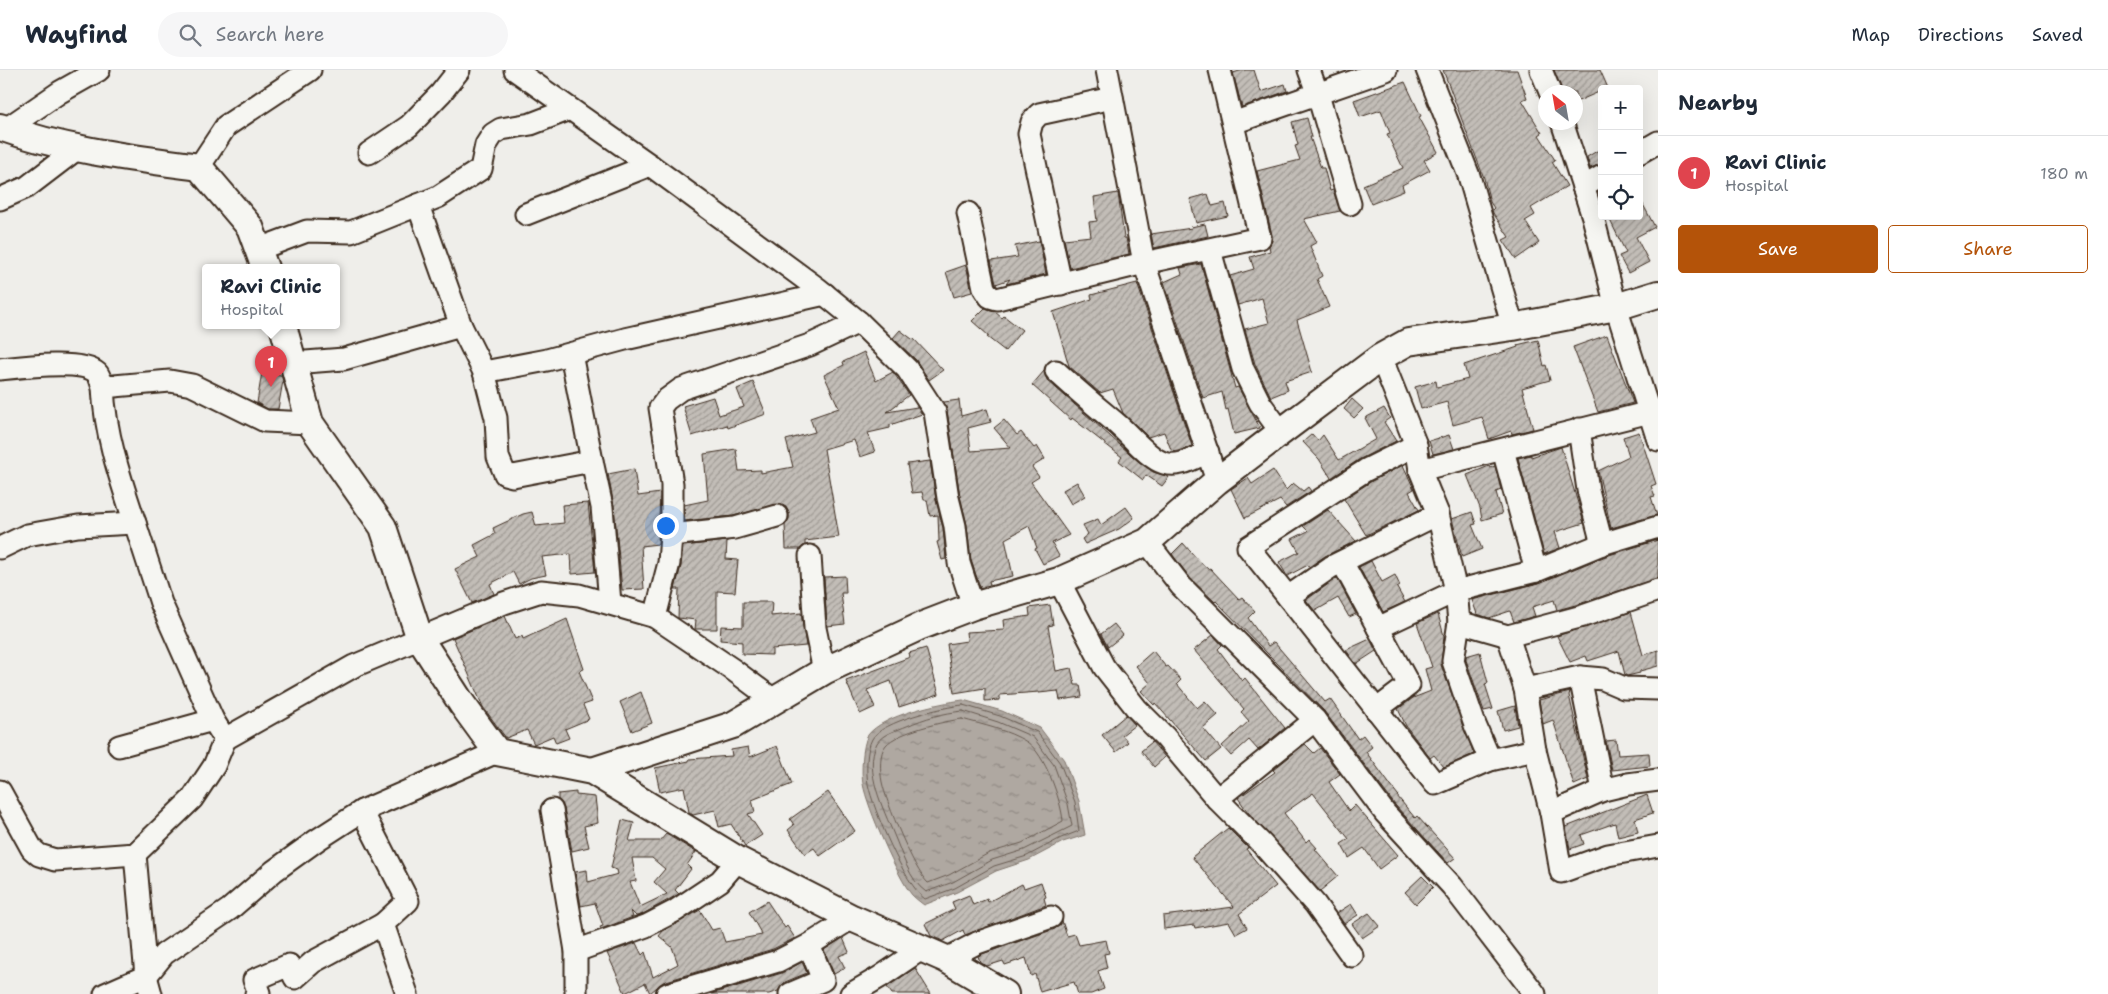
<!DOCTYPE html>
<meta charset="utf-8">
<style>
:root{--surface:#fff;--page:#f6f6f7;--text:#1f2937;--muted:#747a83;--line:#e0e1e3;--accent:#b45309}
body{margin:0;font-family:"Shantell Sans",sans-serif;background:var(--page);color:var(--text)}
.controls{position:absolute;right:15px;top:15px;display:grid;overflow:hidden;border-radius:5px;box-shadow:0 5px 20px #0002}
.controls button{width:45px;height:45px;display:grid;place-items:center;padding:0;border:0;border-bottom:1px solid var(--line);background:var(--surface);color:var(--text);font:25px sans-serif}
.compass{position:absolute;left:1538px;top:15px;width:45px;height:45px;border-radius:50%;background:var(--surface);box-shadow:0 5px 20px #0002;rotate:329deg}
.you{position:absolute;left:665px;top:455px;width:18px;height:18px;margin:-12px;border:4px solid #fff;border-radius:50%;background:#1a73e8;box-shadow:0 0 0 8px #1a73e833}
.badge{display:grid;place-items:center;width:32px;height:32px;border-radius:50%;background:var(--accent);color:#fff;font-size:16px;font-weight:700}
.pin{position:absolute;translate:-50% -41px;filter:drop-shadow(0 1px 2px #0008)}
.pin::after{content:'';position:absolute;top:26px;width:18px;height:15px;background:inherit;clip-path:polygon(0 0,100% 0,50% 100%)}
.popup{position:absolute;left:202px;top:194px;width:138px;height:65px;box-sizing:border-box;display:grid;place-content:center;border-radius:5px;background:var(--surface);filter:drop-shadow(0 1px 4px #0005);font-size:16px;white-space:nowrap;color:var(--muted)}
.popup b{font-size:19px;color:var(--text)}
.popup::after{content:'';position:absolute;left:50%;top:100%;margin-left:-10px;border:10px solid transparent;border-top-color:var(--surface)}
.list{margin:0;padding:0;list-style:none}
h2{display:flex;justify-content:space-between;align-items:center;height:65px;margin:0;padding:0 20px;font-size:21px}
h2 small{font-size:16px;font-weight:400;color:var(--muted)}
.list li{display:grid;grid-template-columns:32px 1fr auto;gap:15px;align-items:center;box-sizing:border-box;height:75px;padding:0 20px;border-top:1px solid var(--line)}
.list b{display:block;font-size:19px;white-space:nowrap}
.list p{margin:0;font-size:16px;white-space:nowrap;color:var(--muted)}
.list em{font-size:16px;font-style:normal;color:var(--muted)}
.actions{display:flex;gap:10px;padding:15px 20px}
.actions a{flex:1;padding:11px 0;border:1px solid var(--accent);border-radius:5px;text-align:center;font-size:18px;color:var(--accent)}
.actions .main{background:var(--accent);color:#fff}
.icon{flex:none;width:28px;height:28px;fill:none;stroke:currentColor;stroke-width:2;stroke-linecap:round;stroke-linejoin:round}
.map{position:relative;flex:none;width:1658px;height:924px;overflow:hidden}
header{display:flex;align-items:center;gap:30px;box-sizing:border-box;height:70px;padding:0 25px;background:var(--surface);border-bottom:1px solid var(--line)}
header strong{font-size:24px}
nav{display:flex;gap:28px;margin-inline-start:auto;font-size:18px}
.search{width:350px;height:45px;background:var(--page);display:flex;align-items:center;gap:12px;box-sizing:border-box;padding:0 18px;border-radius:28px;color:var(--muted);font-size:19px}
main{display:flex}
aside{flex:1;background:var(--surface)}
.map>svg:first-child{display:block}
.water{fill:url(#water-ripples);stroke:#81766d}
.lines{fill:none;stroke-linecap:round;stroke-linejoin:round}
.shore{stroke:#695c52;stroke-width:1}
.building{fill:url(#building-hatch);stroke:#3b2a1e;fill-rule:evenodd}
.minor-casing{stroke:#3b2a1e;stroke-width:25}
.major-casing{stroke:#3b2a1e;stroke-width:30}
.minor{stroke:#f6f6f2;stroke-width:21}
.major{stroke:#f6f6f2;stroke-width:26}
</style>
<header>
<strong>Wayfind</strong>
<div class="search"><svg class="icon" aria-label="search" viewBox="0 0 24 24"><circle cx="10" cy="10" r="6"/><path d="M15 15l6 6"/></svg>Search here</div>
<nav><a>Map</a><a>Directions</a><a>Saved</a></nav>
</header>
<main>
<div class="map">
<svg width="1658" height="924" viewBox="0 0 1658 924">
<defs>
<pattern id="water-ripples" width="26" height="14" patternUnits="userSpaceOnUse" patternTransform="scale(1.25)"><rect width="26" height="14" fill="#afa8a1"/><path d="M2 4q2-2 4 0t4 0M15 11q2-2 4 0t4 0" fill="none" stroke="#908983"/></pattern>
<pattern id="building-hatch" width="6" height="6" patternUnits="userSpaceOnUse" patternTransform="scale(1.25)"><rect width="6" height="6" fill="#c2bdb7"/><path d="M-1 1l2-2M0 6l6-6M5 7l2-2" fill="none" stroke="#9f9a94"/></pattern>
</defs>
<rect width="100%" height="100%" fill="#efeeea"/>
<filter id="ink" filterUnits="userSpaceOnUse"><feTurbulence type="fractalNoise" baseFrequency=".02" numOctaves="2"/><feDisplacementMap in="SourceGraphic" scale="10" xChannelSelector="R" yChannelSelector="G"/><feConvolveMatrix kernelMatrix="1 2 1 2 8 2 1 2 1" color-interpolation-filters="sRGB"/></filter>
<g filter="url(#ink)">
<path class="water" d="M963,630L1002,641L1040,658L1064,690L1079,731L1085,765L1063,772L1029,790L996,801L957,822L924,835C920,832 916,829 912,825C898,808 867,737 863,714C861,703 862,675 868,665C883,645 939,633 963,630Z"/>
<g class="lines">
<g class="shore">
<path d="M963,635L1000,646L1037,662L1060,693L1075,732L1079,761L1061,768L1027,786L994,796L955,818L925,829C905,815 873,739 868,714C866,702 866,680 872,669C882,651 943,637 963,635Z"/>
<path d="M963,641L998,652L1033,667L1054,695L1068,734L1072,756L1024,780L992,790L953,812L926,822C909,810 902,783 894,765C884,740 863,700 877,673C883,663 898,660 907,656C925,648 943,643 963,641Z"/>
<path d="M962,649C983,655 1008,660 1027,672C1045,684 1061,730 1063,751L1022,773L989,783L949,805L928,813C914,800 886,732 882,712C880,702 879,682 886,675C897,662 945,651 962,649Z"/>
</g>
</g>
<g class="building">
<polygon points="1243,0 1254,0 1261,22 1285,14 1287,21 1242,37 1233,3"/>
<polygon points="1443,0 1517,0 1527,28 1522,30 1542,63 1539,65 1555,90 1552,92 1567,116 1531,138 1535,145 1525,151 1539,173 1516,189 1503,170 1509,167 1493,143 1492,140 1494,138 1490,132 1484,108"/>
<polygon points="1554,0 1600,0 1608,18 1576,32 1576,22 1562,22"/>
<polygon points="1405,12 1421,46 1419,47 1438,82 1424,90 1430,100 1402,115 1404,121 1371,134 1363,115 1403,98 1387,64 1390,63 1381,40 1360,47 1354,30"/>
<polygon points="1307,48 1312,67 1310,67 1321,98 1324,98 1330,121 1333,120 1340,141 1304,149 1317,172 1310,176 1322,206 1317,209 1329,237 1297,250 1312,302 1285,311 1288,320 1271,327 1255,294 1245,259 1269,253 1262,228 1238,235 1230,206 1254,199 1250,187 1270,181 1269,176 1272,171 1272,165 1257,101 1300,90 1295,76 1298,75 1292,52"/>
<polygon points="1602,78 1602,94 1590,98 1587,87"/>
<polygon points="1118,123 1124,168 1126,168 1129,184 1070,198 1064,169 1091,166 1089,152 1097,151 1094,127"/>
<polygon points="1208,124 1212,136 1225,133 1228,146 1196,153 1190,129"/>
<polygon points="1639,127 1655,157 1636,167 1649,192 1628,203 1619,186 1626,183 1608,146 1639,146"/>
<polygon points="1205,154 1208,166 1154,178 1151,164 1192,158 1191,157"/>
<polygon points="1039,171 1046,204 1006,214 1010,209 996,214 991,191 1018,187 1015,176"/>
<polygon points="1201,194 1235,318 1238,317 1260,358 1234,364 1228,339 1226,340 1222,322 1203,328 1164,212 1182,204 1180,198"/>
<polygon points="966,195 972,222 954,227 946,202"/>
<polygon points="1137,213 1192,376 1178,381 1172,382 1164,362 1148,367 1123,343 1113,319 1100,323 1069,296 1053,242 1092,229 1091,225"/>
<polygon points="985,238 994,241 1002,248 1004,246 1022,260 1005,281 987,267 989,266 972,251"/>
<polygon points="900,260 912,269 913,268 943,300 929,310 916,290 893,268"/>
<polygon points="1607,265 1633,333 1598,342 1573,277"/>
<polygon points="1538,270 1544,296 1546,295 1550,310 1522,318 1533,359 1512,364 1511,361 1489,369 1482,347 1453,355 1447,332 1421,339 1415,317 1436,311 1437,317 1468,309 1464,295 1518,277 1517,275"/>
<polygon points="864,282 876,311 893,302 909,325 887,342 917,337 922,344 890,355 890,358 868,363 875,382 860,387 854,370 824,379 839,467 805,471 805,475 800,479 786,479 785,455 789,449 789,443 786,437 780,434 733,446 684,451 684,435 708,430 704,384 736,379 739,401 761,400 761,403 793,397 786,370 815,362 810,348 839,338 824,305 844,295 843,292"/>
<polygon points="1044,301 1047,310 1138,391 1153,402 1169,407 1162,416 1146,405 1143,410 1119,391 1122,387 1072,348 1071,350 1032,315"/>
<polygon points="262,302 281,305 283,311 278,339 268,339 257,333"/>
<polygon points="753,312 766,344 728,358 727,355 692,366 683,336 713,327 719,345 744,337 737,319"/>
<polygon points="1352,329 1363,339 1354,348 1344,339"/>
<polygon points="959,330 961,346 987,339 991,352 968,358 971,381 1011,378 994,358 1004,350 1017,365 1021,362 1034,378 1037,376 1045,389 1032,397 1039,407 1031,412 1069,465 1052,473 1059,486 1043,494 1035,479 1037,478 1029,456 1005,469 1013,506 989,511 990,515 980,517 971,490 967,455 960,426 947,340 944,332"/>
<polygon points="1384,338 1390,348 1384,352 1396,371 1360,389 1331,408 1319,389 1303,372 1312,364 1318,371 1323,365 1339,390 1376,369 1365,348"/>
<polygon points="1639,362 1656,414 1651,416 1655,426 1651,427 1657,445 1611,458 1598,401 1629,386 1623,367"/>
<polygon points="1449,365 1454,379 1433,384 1429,371"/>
<polygon points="1561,377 1584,453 1555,462 1560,478 1544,484 1518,388 1531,385 1531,387"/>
<polygon points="930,391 936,430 943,458 946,489 942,490 937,472 939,471 938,445 930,446 927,430 924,430 922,422 912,423 907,394"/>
<polygon points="1403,395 1414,419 1409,422 1419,440 1366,465 1344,429 1372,411"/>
<polygon points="1489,396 1490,398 1495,396 1501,420 1496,422 1502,444 1482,450 1480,438 1467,405"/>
<polygon points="634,399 638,426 660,423 658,474 641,476 644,519 622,520 614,436 608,404"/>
<polygon points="1273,400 1286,420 1293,413 1303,421 1308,417 1311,421 1286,437 1280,430 1245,448 1231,419 1248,408 1252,414"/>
<polygon points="1077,412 1085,426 1071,434 1063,420"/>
<polygon points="588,433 595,502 572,504 571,484 542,487 546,505 531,508 519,514 513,502 490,514 494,524 472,533 455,499 480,487 474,475 495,464 493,458 523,444 532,442 536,456 564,453 562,435"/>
<polygon points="1126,437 1134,448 1119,459 1085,474 1082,469 1088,464 1083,455 1098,449 1101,455"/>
<polygon points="1328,440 1356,471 1325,486 1309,497 1308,495 1287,506 1279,492 1299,482 1292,469 1308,461 1303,456"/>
<polygon points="1472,442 1476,454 1472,455 1482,479 1462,487 1452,449"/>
<polygon points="1658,470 1658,508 1579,534 1557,540 1554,530 1532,537 1535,546 1514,552 1510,541 1489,548 1477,544 1472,530 1539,513 1606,486"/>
<polygon points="727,471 726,489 738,490 735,522 717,521 717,559 695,559 696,550 678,548 679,519 675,519 681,496 683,476"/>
<polygon points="1183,473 1198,490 1208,499 1210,498 1239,529 1242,527 1255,541 1248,548 1268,576 1274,572 1325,632 1330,629 1358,669 1363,665 1372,677 1366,682 1391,716 1398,725 1397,726 1415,748 1417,746 1455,788 1448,793 1395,735 1324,641 1216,531 1215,532 1190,508 1172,484"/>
<polygon points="1371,491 1382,512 1395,505 1400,516 1397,518 1405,532 1383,542 1359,497"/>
<polygon points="845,506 846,523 841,523 845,554 827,556 824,507"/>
<polygon points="1337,508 1356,544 1349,547 1338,528 1315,541 1306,530"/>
<polygon points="743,532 772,532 771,546 801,543 806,576 772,579 772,585 742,584 742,572 720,570 721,556 743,557"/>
<polygon points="1050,535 1053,555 1048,556 1056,601 1071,598 1075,615 1080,615 1082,627 1060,630 1058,621 1039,623 1039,622 1000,625 1000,630 985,631 985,618 954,623 947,574 967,571 966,562 1004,560 1003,550 1030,546 1029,538"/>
<polygon points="1631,542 1643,585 1658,580 1658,596 1640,601 1640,603 1627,606 1625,605 1619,581 1588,591 1586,586 1570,592 1557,566"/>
<polygon points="1438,544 1444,566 1441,595 1474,684 1444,697 1434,685 1430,688 1406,656 1398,639 1413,628 1431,621 1425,599 1432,597 1417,553"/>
<polygon points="505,546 515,569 522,566 523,569 567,549 584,599 579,601 592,632 583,635 589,649 565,659 569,668 556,673 553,666 534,674 527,660 506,668 483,637 453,568"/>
<polygon points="1114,554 1123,565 1108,577 1101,564"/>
<polygon points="1213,565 1222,575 1218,579 1242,611 1245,608 1285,658 1258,680 1249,670 1231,686 1222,676 1249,651 1241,642 1244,639 1194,580"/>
<polygon points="1370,569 1376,581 1356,594 1346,580"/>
<polygon points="926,578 939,624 899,637 891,611 867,620 875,637 860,644 846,611 910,587 909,583"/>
<polygon points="1153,581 1166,597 1168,596 1181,610 1177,614 1197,638 1205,631 1218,645 1203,658 1221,679 1206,691 1155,633 1154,635 1141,621 1150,613 1136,596"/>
<polygon points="1480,582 1488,613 1485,614 1493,639 1484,641 1466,590 1466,586"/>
<polygon points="641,622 652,653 632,661 620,632"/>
<polygon points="1570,622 1569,625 1588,709 1574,715 1553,650 1543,654 1539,630"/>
<polygon points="1515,636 1518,656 1503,660 1498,641"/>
<polygon points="1126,645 1135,655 1122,665 1128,672 1116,682 1102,665"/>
<polygon points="1616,670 1618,685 1649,683 1650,696 1612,700 1606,671"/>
<polygon points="1152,672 1165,687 1154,697 1141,681"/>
<polygon points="1305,674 1314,683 1320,678 1340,704 1329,712 1349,741 1355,735 1398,785 1379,799 1364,778 1349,788 1341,774 1349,769 1313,723 1284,743 1306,772 1309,769 1317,778 1315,779 1338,806 1320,821 1247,741 1238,728 1275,702 1273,700"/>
<polygon points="777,676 792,714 752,730 755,742 748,744 762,765 745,776 731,754 719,757 715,740 693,745 689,742 684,717 660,722 655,698 689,691 689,689 732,686 731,680 748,677 750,687"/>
<polygon points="576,722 576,725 595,727 598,753 584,756 589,777 572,781 564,738 558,730 558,724"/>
<polygon points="828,722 855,761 820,786 814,778 805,784 788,760 794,755 790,749"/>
<polygon points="1647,725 1653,743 1635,749 1638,762 1618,767 1615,753 1581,765 1584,774 1570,779 1566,757"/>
<path d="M622,750L634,753L629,771H660L666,764L696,782L687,795L691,799L675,820L679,824L641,845L636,846L631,841L633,847L601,859L600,857L603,856L595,833L581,836L575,802L587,800L588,812L618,804L617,800L611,798ZM632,788H652L665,799L654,812L667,824L640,837L630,812L636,811Z"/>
<polygon points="1228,758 1248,778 1246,779 1276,816 1239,844 1247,858 1236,864 1229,852 1195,858 1194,855 1164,859 1163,846 1234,837 1192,787"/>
<polygon points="1422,806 1433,817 1416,834 1405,822"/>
<polygon points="1041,812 1046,827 1044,828 1046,835 965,865 963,860 943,871 931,866 925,854 955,839 952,832 969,825 973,835 987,829 988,832 1022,814 1024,818"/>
<polygon points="767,831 785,858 787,856 795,868 773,879 663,912 650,923 645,913 625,923 607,883 636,873 642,885 645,882 653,907 678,894 672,877 659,866 663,861 700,840 712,860 720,858 725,872 762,865 749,842"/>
<polygon points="1351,834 1358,845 1344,854 1337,843"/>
<polygon points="1369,843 1380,856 1362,868 1352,854"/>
<polygon points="1062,851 1067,866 1075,864 1079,875 1106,870 1109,883 1104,884 1107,898 1098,901 1104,919 1091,924 1078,924 1074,912 1040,922 1035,904 1031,906 1026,888 1005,895 1003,891 987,896 980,892 978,886 982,884 1055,859"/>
<polygon points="843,868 849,882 839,886 845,898 834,904 824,880"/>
<polygon points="802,892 807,903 785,912 778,921 769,924 711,924 782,903"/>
<polygon points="915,898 931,924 892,924 887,917"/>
</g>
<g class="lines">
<defs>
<g id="minor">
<polyline points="515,0 650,95 817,218 859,252 907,299 935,342 948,428 955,456 959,493 973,536"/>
<polyline points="1107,0 1144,193 1217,411"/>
<polyline points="1309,0 1318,25 1350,134"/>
<polyline points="1427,0 1469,106 1513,257"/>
<polyline points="1541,0 1550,22"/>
<polyline points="1562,52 1593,147 1616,237 1658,370"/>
<polyline points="1233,53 1386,0"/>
<polyline points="6,59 60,22 99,0"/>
<polyline points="369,83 409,56 441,23 459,0"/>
<polyline points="1639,83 1658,72"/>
<polyline points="199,97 226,56 310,0"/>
<polyline points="1583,117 1602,106"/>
<polyline points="0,129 27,117 78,78"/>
<polyline points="418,135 461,256"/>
<polyline points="968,143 984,218 990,227 997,229 1144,193 1260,168 1220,0"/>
<polyline points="526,144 650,95"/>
<polyline points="259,179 307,161 351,162 438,127 481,99 486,75 493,64 501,59 531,54 570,39"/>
<polyline points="1210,180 1243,299 1260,333 1281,362"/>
<polyline points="1061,214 1029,64 1032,52 1039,44 1112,28"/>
<polyline points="571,284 592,391"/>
<polyline points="1381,287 1416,375"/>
<polyline points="293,293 344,289 461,256 484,302 547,290 625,269 825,224"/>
<path d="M0,299C19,297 83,289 97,303C100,306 101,312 103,317L170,311L192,315L265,351L310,353"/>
<path d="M1056,301C1076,320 1097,337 1117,354C1130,365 1149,389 1164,393C1179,398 1194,388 1208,382"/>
<polyline points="484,302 496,348 498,387 505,404 513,406 592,391 602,437 610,533"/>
<polyline points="1658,340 1420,400 1416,375 1366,400 1248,477 1288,527 1331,497 1438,444 1456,521 1536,501 1602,474 1658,457"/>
<polyline points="1579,359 1588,420 1602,474"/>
<polyline points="1503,380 1536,501"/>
<polyline points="1420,400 1438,444"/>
<polyline points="135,453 161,533 213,650 225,669 354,596 504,533 541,521 579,525 655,547 732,599 775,631"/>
<polyline points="671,465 735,458 777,446"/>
<polyline points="1147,472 1181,516 1315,650 1385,743 1452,816 1535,924"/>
<path d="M0,478L27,465L78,456L135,453C120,408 105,364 103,317"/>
<polyline points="810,486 815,558 824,601"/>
<polyline points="1342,492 1378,558 1456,521 1459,552 1508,566 1583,546 1658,520"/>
<polyline points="1059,511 1104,597 1137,639 1165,667 1217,729 1262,774 1315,834 1352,886"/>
<polyline points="1288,527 1435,714 1490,690"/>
<polyline points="655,547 669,493 672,451 672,414 660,338 666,330 681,319 810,275 859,252"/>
<polyline points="1459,552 1453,591 1475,655 1490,690 1535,680"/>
<polyline points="1508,566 1525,619 1580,607 1603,720 1628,714 1658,710"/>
<polyline points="1580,607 1603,609 1624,618 1658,619"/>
<polyline points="1525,619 1535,680 1551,743 1603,720"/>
<polyline points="1376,640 1409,615 1378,558"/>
<polyline points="119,676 213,650"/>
<polyline points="0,721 32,779 39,785 55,790 135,784 192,729 214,696 225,669"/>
<polyline points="1217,729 1315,650"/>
<polyline points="552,740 576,881 576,924"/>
<polyline points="362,741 408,831 383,854 407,924"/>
<polyline points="1551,743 1561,802 1608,785 1658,776"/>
<polyline points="135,784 146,906 151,924"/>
<polyline points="576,881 646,856 675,841 720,811 738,790"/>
<polyline points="946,889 977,873 1051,847"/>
<polyline points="105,924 146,906 164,884 230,839 274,801 317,770 362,741 497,682"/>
<polyline points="256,924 259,923 254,910 289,895 295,908 313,892 383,854"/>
<polyline points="667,924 778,891 809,875 852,848"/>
<polyline points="790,924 823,910 809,875"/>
<polyline points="851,924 880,907 923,878"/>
</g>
<g id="major">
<path d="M0,57C64,80 132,88 199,97L250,157L265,198"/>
<polyline points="283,256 310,353 383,457 420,569 462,634 497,682 592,701 738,790 852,848 946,889 1005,924"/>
<polyline points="592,701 733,655 824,601 921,556 973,536 1059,511 1147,472 1217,411 1281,362 1381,287 1408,272 1513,257 1616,237 1658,224"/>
</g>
</defs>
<use href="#minor" class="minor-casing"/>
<use href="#major" class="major-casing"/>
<use href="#minor" class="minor"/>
<use href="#major" class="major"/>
</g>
</g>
</svg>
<div class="controls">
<button>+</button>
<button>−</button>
<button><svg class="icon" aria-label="locate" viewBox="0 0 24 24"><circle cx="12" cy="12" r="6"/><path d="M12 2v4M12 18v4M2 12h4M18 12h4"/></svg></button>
</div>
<svg class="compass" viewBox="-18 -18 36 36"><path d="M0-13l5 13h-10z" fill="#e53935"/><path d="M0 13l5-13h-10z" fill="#747a83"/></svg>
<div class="you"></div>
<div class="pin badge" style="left:271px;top:317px;background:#e0444e">1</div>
<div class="popup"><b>Ravi Clinic</b>Hospital</div>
</div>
<aside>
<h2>Nearby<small></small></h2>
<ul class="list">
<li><span class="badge" style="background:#e0444e">1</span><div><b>Ravi Clinic</b><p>Hospital</p></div><em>180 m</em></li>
</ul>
<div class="actions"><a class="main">Save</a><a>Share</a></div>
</aside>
</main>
